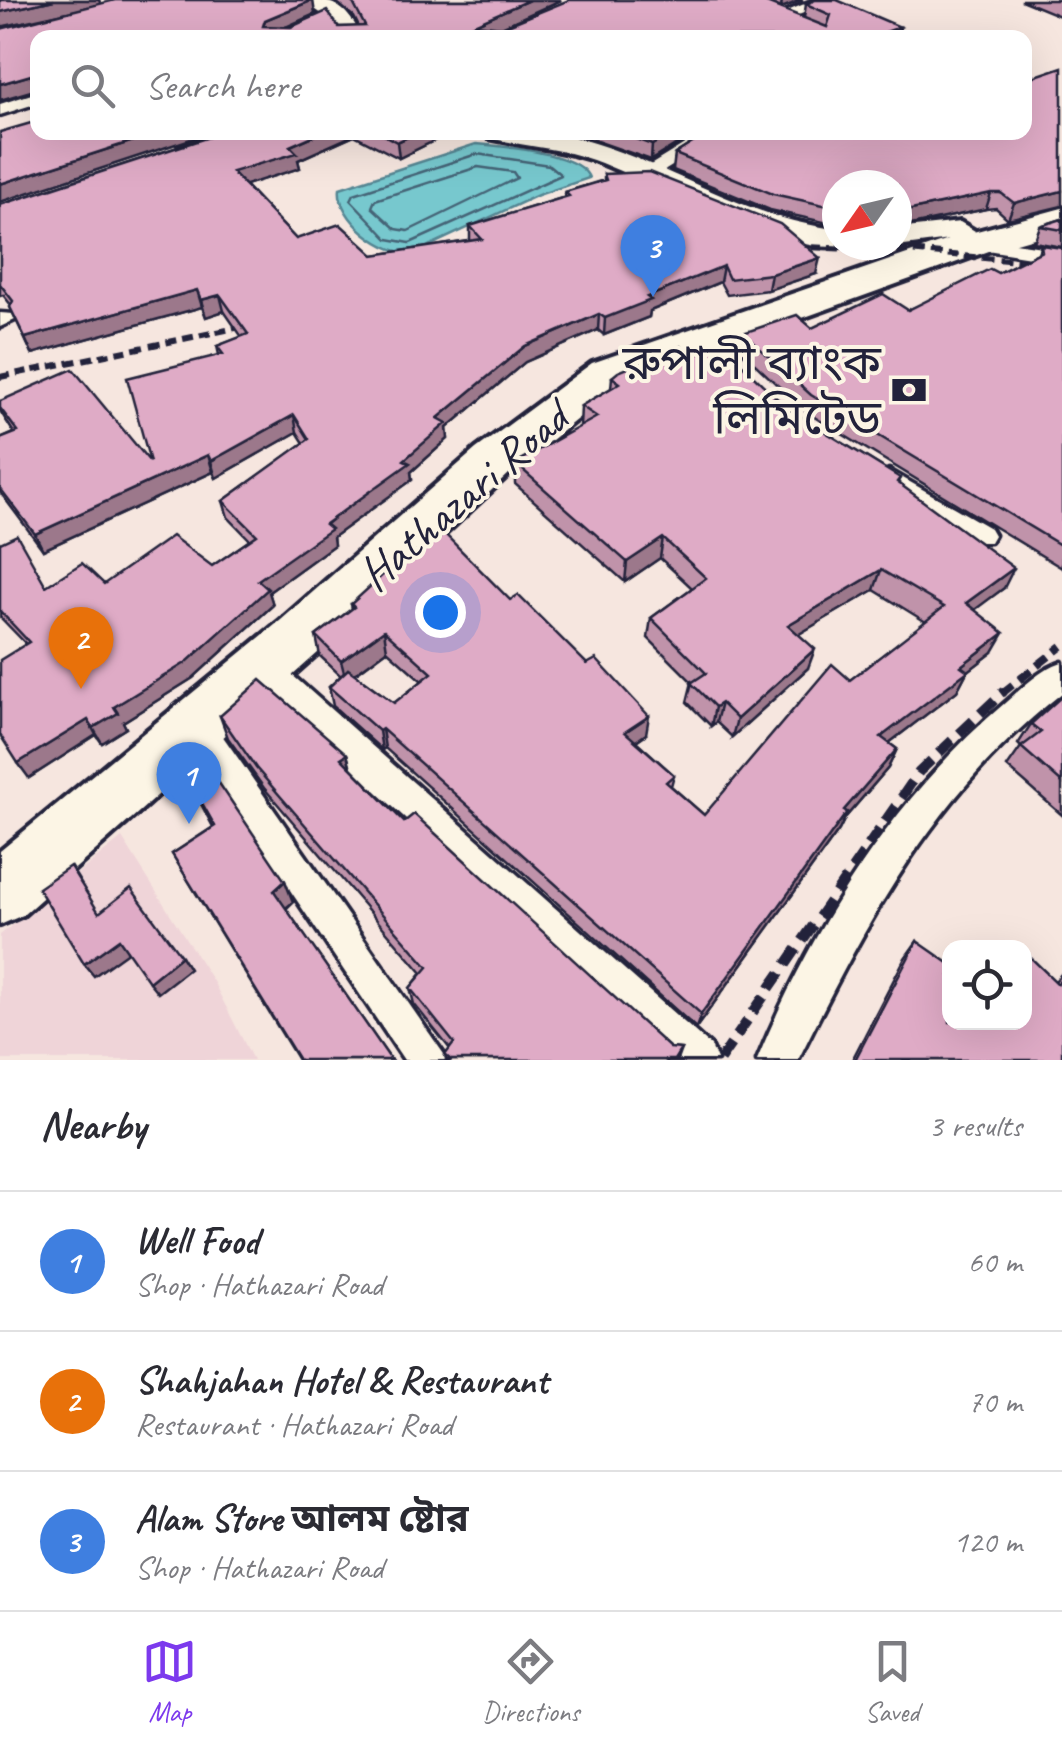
<!DOCTYPE html>
<meta charset="utf-8">
<style>
:root{--surface:#fff;--page:#f2f2f3;--text:#2b2b33;--muted:#7c7c81;--line:#e1e1e2;--accent:#7c3aed}
body{margin:0;font-family:Caveat,"Noto Sans Bengali",sans-serif;background:var(--page);color:var(--text)}
.controls{position:absolute;right:30px;bottom:30px;display:grid;overflow:hidden;border-radius:20px;box-shadow:0 10px 40px #0002}
.controls button{width:90px;height:90px;display:grid;place-items:center;padding:0;border:0;border-bottom:2px solid var(--line);background:var(--surface);color:var(--text);font:50px sans-serif}
.compass{position:absolute;left:822px;top:170px;width:90px;height:90px;border-radius:50%;background:var(--surface);box-shadow:0 10px 40px #0002;rotate:236deg}
.you{position:absolute;left:440px;top:612px;width:35px;height:35px;margin:-25px;border:8px solid #fff;border-radius:50%;background:#1a73e8;box-shadow:0 0 0 15px #1a73e833}
.badge{display:grid;place-items:center;width:65px;height:65px;border-radius:50%;background:var(--accent);color:#fff;font-size:32px;font-weight:700}
.pin{position:absolute;translate:-50% -82px;filter:drop-shadow(0 2px 5px #0008)}
.pin::after{content:'';position:absolute;top:52px;width:35px;height:30px;background:inherit;clip-path:polygon(0 0,100% 0,50% 100%)}
.list{margin:0;padding:0;list-style:none}
h2{display:flex;justify-content:space-between;align-items:center;height:130px;margin:0;padding:0 40px;font-size:42px}
h2 small{font-size:32px;font-weight:400;color:var(--muted)}
.list li{display:grid;grid-template-columns:65px 1fr auto;gap:30px;align-items:center;box-sizing:border-box;height:140px;padding:0 40px;border-top:2px solid var(--line)}
.list b{display:block;font-size:38px;white-space:nowrap}
.list p{margin:0;font-size:32px;white-space:nowrap;color:var(--muted)}
.list em{font-size:32px;font-style:normal;color:var(--muted)}
.icon{flex:none;width:55px;height:55px;fill:none;stroke:currentColor;stroke-width:2;stroke-linecap:round;stroke-linejoin:round}
.map{position:relative;flex:none;width:1062px;height:1060px;overflow:hidden}
.search{position:absolute;background:var(--surface);box-shadow:0 10px 40px #0002;left:30px;right:30px;top:30px;height:110px;display:flex;align-items:center;gap:25px;box-sizing:border-box;padding:0 35px;border-radius:20px;color:var(--muted);font-size:38px}
.sheet{height:550px;background:var(--surface)}
nav{display:flex;justify-content:space-around;align-items:center;box-sizing:border-box;height:140px;border-top:2px solid var(--line);background:var(--surface);font-size:28px;color:var(--muted)}
nav a{display:grid;justify-items:center;gap:5px}
nav .on{color:var(--accent)}
.map>svg:first-child{display:block}
.built{fill:#efd4d8}
.water{fill:#77c8ce;stroke:#558693;stroke-width:2.5}
.lines{fill:none;stroke-linecap:round;stroke-linejoin:round}
.shore{stroke:#446476;stroke-width:2.5}
.street-casing{stroke:#22223b;stroke-width:7}
.secondary-casing{stroke:#22223b;stroke-width:8}
.highway-casing{stroke:#22223b;stroke-width:8}
.street{fill:#fcf5e5;fill-rule:evenodd}
.secondary{fill:#fcf5e5;fill-rule:evenodd}
.highway{fill:#fcf5e5;fill-rule:evenodd}
.rail-far2{stroke:#22223b;stroke-width:6;stroke-dasharray:11 6;stroke-linecap:butt}
.rail-far1{stroke:#22223b;stroke-width:8;stroke-dasharray:15 8;stroke-linecap:butt}
.rail{stroke:#22223b;stroke-width:10;stroke-dasharray:19 10;stroke-linecap:butt}
.wall{fill:#c093aa;stroke:#22223b;stroke-width:2.5;fill-rule:evenodd}
.shaded-wall{fill:#9c788b;stroke:#22223b;stroke-width:2.5}
.building{fill:#dfabc6;stroke:#22223b;stroke-width:2.5}
.labels{text-anchor:middle;stroke-width:8;stroke-linejoin:round;paint-order:stroke}
.poi-label{font-size:48px;fill:#22223b;stroke:#fcf5e5;text-anchor:end}
.street-label{font-size:48px;fill:#22223b;stroke:#fcf5e5}
</style>
<div class="map">
<svg width="1062" height="1060" viewBox="0 0 1062 1060">
<rect width="100%" height="100%" fill="#f6e6df"/>
<filter id="ink" filterUnits="userSpaceOnUse"><feTurbulence type="fractalNoise" baseFrequency=".01" numOctaves="2"/><feDisplacementMap in="SourceGraphic" scale="20" xChannelSelector="R" yChannelSelector="G"/><feConvolveMatrix kernelMatrix="1 2 1 2 8 2 1 2 1" color-interpolation-filters="sRGB"/></filter>
<g filter="url(#ink)">
<polygon class="built" points="122,838 214,983 253,1060 0,1060 0,935"/>
<path class="water" d="M476,144C501,146 581,153 589,178L538,195L414,253C386,256 336,219 340,188Z"/>
<g class="lines">
<g class="shore">
<polygon points="477,154 549,165 561,175 410,243 388,239 351,200 354,194"/>
<polygon points="478,167 513,172 517,178 408,231 396,229 372,207 375,200"/>
</g>
<defs>
<g id="street">
<polygon points="814,0 836,0 786,20 773,17"/>
<polygon points="38,92 38,103 0,115 0,104"/>
<polygon points="200,132 228,132 219,138 220,146 179,155 179,147 201,140"/>
<polygon points="704,132 727,132 656,176 639,172"/>
<polygon points="975,237 1062,250 1062,262 968,247 965,243"/>
<polygon points="0,313 14,314 17,319 0,327"/>
<polygon points="889,470 990,528 994,535 990,542 970,542 880,486 876,479"/>
<polygon points="262,654 273,658 711,1046 717,1060 668,1060 251,676 247,667 251,658"/>
<path d="M1062,662V693C934,794 869,917 798,1060H757C812,926 895,796 1006,702C1023,687 1041,669 1062,662Z"/>
<polygon points="195,708 206,712 448,1060 404,1060 184,732 179,722 184,712"/>
</g>
<g id="secondary">
<path d="M302,0C340,0 344,7 364,38H341L329,19Z"/>
<path d="M485,132C513,132 542,130 569,136C661,158 743,219 837,229V245H845C789,259 652,181 593,160C559,148 524,146 489,138Z"/>
<polygon points="960,222 975,231 971,237 897,247 889,245 897,245 897,229"/>
</g>
<polygon id="highway" points="1062,208 1062,230 988,251 622,383 510,473 319,652 23,915 0,925 0,851 281,620 476,449 592,363 962,235"/>
</defs>
<use href="#street" class="street-casing"/>
<use href="#secondary" class="secondary-casing"/>
<use href="#highway" class="highway-casing"/>
<use href="#street" class="street"/>
<use href="#secondary" class="secondary"/>
<use href="#highway" class="highway"/>
<g class="rail-far2">
<polyline points="778,246 908,251 1062,265"/>
<polyline points="0,377 265,322"/>
</g>
<polyline class="rail-far1" points="1001,694 1062,646"/>
<polyline class="rail" points="720,1060 919,772 1004,691"/>
</g>
<g class="wall">
<polygon points="0,0 99,0 100,4 315,14 286,27 359,27 354,17 335,1 329,0 561,0 501,27 804,18 806,4 900,27 898,38 38,38 62,13 0,27"/>
<polygon points="763,0 803,0 781,8"/>
<polygon points="1021,0 1062,0 1062,17"/>
<polygon points="218,132 452,132 399,158 354,135 298,160 300,168 245,185 296,239 374,255 470,241 470,226 565,197 565,192 604,180 604,174 816,274 768,290 727,295 720,282 650,311 649,317 604,335 598,330 525,362 447,428 448,439 411,472 412,480 333,537 334,545 269,592 273,605 193,678 123,722 126,728 102,743 96,735 29,778 26,644 0,617 0,543 46,586 104,584 212,566 250,540 228,517 223,501 304,443 297,432 216,478 213,472 43,550 0,492 0,439 14,433 0,411 0,401 150,462 219,355 217,346 242,337 224,311 206,317 202,307 32,354 10,307 11,305 3,295 0,296 0,205 218,134"/>
<polygon points="585,132 696,132 651,160 585,137"/>
<polygon points="710,132 1062,206 1008,219 996,208 986,209 897,228 897,185 837,185 837,225 770,210 673,170 675,154"/>
<polygon points="1062,219 1062,247 1034,242 1040,226"/>
<polygon points="1041,245 1062,248 1062,568 806,412 740,350 743,333 812,328 908,310 998,273 1038,253"/>
<path d="M689,356L788,409L900,478L898,482L1004,588L974,609L993,652L967,672L957,691L889,743L897,749L888,768L845,818L839,830L696,1028L385,748L382,750L333,706L329,687L341,676L320,656L316,636L352,609L351,604L510,600L646,734L636,741L674,775L671,786L704,815L850,680L926,622L874,590L799,634L808,668L732,737L716,722L711,726L687,702L692,682L648,638L651,618L692,588L660,558L625,582L515,484V463L580,427L581,406L611,388L612,377ZM387,650L422,681L394,703L355,674Z"/>
<polygon points="1062,696 1062,815 1007,767 1021,747 1018,744 1031,724"/>
<polygon points="220,716 347,754 351,768 404,822 670,1048 681,1049 677,1060 446,1060 445,1055 450,1049 414,1004 410,988 422,973 264,788 228,738"/>
<polygon points="180,764 285,881 293,902 286,909 391,1060 298,1060 172,854 213,827"/>
<polygon points="917,941 950,1022 1055,981 1062,973 1062,1060 852,1060 905,958"/>
</g>
<g class="shaded-wall">
<polygon points="54,0 99,0 101,5 0,27 0,12"/>
<polygon points="313,0 315,14 268,35 263,26 265,20"/>
<polygon points="529,0 561,0 477,38 474,24"/>
<polygon points="782,0 803,0 781,8"/>
<polygon points="900,27 898,38 869,38"/>
<polygon points="38,73 38,89 0,100 0,84"/>
<polygon points="161,132 197,132 197,137 0,202 0,184"/>
<polygon points="322,132 354,132 354,135 298,160 300,168 236,188 232,172"/>
<polygon points="418,132 452,132 399,158 397,142"/>
<polygon points="673,132 696,132 651,160 652,145"/>
<polygon points="1062,191 1062,206 1008,219 1014,203"/>
<polygon points="991,193 986,209 897,228 897,213"/>
<polygon points="820,258 816,274 768,290 771,274"/>
<polygon points="723,266 720,282 650,311 649,317 604,335 605,318 647,297"/>
<polygon points="197,290 202,307 32,354 25,338"/>
<polygon points="220,295 224,311 206,317 201,300"/>
<polygon points="599,314 598,330 525,362 447,428 448,439 411,472 412,480 333,537 334,545 269,592 273,605 193,678 123,722 126,728 102,743 93,728 114,707 258,580 404,460 438,418 525,346"/>
<polygon points="294,415 297,432 216,478 211,461"/>
<polygon points="208,455 213,472 43,550 35,534"/>
<polygon points="663,538 660,558 625,582 627,562"/>
<polygon points="1014,568 1004,588 957,623 966,603"/>
<polygon points="881,570 874,590 782,644 788,625"/>
<polygon points="384,630 387,650 346,680 341,661"/>
<polygon points="1004,633 993,652 967,672 957,691 872,756 881,737 961,666"/>
<polygon points="815,649 808,668 732,737 737,719"/>
<polygon points="721,703 716,722 711,726 715,707"/>
<polygon points="649,716 646,734 623,750 625,732"/>
<polygon points="88,720 96,735 29,778 18,763"/>
<polygon points="382,729 385,748 382,750 379,731"/>
<polygon points="897,749 888,768 845,818 839,830 696,1028 701,1014 844,810"/>
<polygon points="347,754 352,774 341,758"/>
<polygon points="285,881 293,902 282,911 274,891"/>
<polygon points="119,939 129,951 94,976 84,964"/>
<polygon points="181,956 189,969 158,993 149,982"/>
</g>
<g class="building">
<polygon points="0,0 54,0 0,12"/>
<polygon points="115,0 313,0 265,20 263,26 291,27 327,11 339,27 365,26 353,3 349,0 529,0 474,24 503,27 569,0 759,0 827,27 831,15 806,4 815,0 837,0 900,27 869,38 38,38 38,73 0,84 0,29"/>
<polygon points="1062,67 1062,191 1014,203 1001,193 991,193 897,213 897,185 837,185 837,208 773,194 675,154 710,132 1024,132 1024,80"/>
<polygon points="38,121 38,132 161,132 0,184 0,132"/>
<polygon points="218,132 322,132 290,146 297,153 232,172 296,239 340,224 374,255 482,239 470,226 569,196 565,192 606,180 604,174 649,172 780,224 820,258 771,274 729,279 723,266 647,297 651,300 605,318 599,314 525,346 438,418 447,423 404,460 410,463 325,524 331,529 258,580 268,589 187,662 114,707 118,713 93,728 88,720 18,763 0,735 0,660 29,642 0,611 0,543 17,535 46,586 82,563 104,584 172,536 212,566 257,535 223,501 309,439 294,415 211,461 208,455 35,534 0,488 0,439 18,432 0,408 0,401 73,369 150,462 127,378 223,354 217,346 248,334 220,295 201,300 197,290 25,338 10,307 13,301 0,284 0,205 218,134"/>
<polygon points="378,132 418,132 397,142"/>
<polygon points="617,132 673,132 652,145"/>
<polygon points="1062,219 1062,230 1040,226"/>
<polygon points="1041,245 1062,248 1062,546 811,395 743,333 797,315 812,328 883,294 908,310 990,269 998,273 1042,251"/>
<polygon points="722,345 788,409 900,478 897,482 1014,568 966,603 1004,633 961,666 968,671 881,737 897,749 844,810 847,812 701,1014 382,729 379,731 329,687 348,669 394,703 432,673 384,630 341,661 316,636 354,607 351,604 385,573 445,534 510,600 518,595 587,664 596,659 649,716 625,732 674,775 666,782 704,815 832,664 850,680 944,607 881,570 788,625 815,649 737,719 721,703 715,707 691,683 706,673 651,618 706,578 663,538 627,562 515,463 597,417 581,406 620,383 612,377 618,372 681,346 689,356"/>
<polygon points="261,680 347,754 341,758 404,822 414,814 670,1048 681,1049 674,1060 451,1060 445,1055 454,1043 410,988 428,967 256,768 220,716"/>
<polygon points="1062,696 1062,783 1021,747 1041,732 1031,724"/>
<polygon points="198,752 285,881 274,891 391,1060 299,1060 172,854 215,826 180,764"/>
<polygon points="70,866 99,913 131,888 181,956 149,982 119,939 84,964 38,888"/>
<polygon points="917,941 950,964 950,1022 1024,1022 1024,955 1026,953 1058,984 1062,978 1062,1060 855,1060"/>
</g>
</g>
<defs>
<symbol id="bank-bare" viewBox="-9 -9 18 18"><path d="M-6-4H6V4H-6ZM0-2.3a2.3 2.3 0 1 0 0 4.6a2.3 2.3 0 1 0 0-4.6Z" fill="#22223b" stroke="#fcf5e5" stroke-width="2.5" paint-order="stroke"/></symbol>
</defs>
<g fill-rule="evenodd">
<use href="#bank-bare" x="884" y="365" width="50" height="50"/>
</g>
<g class="labels">
<g class="poi-label">
<text x="881" y="379">রুপালী ব্যাংক<tspan x="881" dy="55">লিমিটেড</tspan></text>
</g>
<g class="street-label">
<text transform="translate(462 495) rotate(-41)" y="17">Hathazari Road</text>
</g>
</g>
</svg>
<div class="controls">
<button><svg class="icon" aria-label="locate" viewBox="0 0 24 24"><circle cx="12" cy="12" r="6"/><path d="M12 2v4M12 18v4M2 12h4M18 12h4"/></svg></button>
</div>
<svg class="compass" viewBox="-18 -18 36 36"><path d="M0-13l5 13h-10z" fill="#e53935"/><path d="M0 13l5-13h-10z" fill="#7c7c81"/></svg>
<div class="you"></div>
<div class="pin badge" style="left:189px;top:824px;background:#3f7fe0">1</div>
<div class="pin badge" style="left:81px;top:689px;background:#e8710a">2</div>
<div class="pin badge" style="left:653px;top:297px;background:#3f7fe0">3</div>
<div class="search"><svg class="icon" aria-label="search" viewBox="0 0 24 24"><circle cx="10" cy="10" r="6"/><path d="M15 15l6 6"/></svg>Search here</div>
</div>
<section class="sheet">
<h2>Nearby<small>3 results</small></h2>
<ul class="list">
<li><span class="badge" style="background:#3f7fe0">1</span><div><b>Well Food</b><p>Shop · Hathazari Road</p></div><em>60 m</em></li>
<li><span class="badge" style="background:#e8710a">2</span><div><b>Shahjahan Hotel &amp; Restaurant</b><p>Restaurant · Hathazari Road</p></div><em>70 m</em></li>
<li><span class="badge" style="background:#3f7fe0">3</span><div><b>Alam Store আলম ষ্টোর</b><p>Shop · Hathazari Road</p></div><em>120 m</em></li>
</ul>
</section>
<nav>
<a class="on"><svg class="icon" aria-label="map" viewBox="0 0 24 24"><path d="M3 6l6-2 6 2 6-2v14l-6 2-6-2-6 2zM9 4v14M15 6v14"/></svg>Map</a>
<a><svg class="icon" aria-label="directions" viewBox="0 0 24 24"><path d="M12 3l9 9-9 9-9-9zM9 14v-3h6M13 9l2 2-2 2"/></svg>Directions</a>
<a><svg class="icon" aria-label="saved" viewBox="0 0 24 24"><path d="M7 4h10v16l-5-4-5 4z"/></svg>Saved</a>
</nav>
